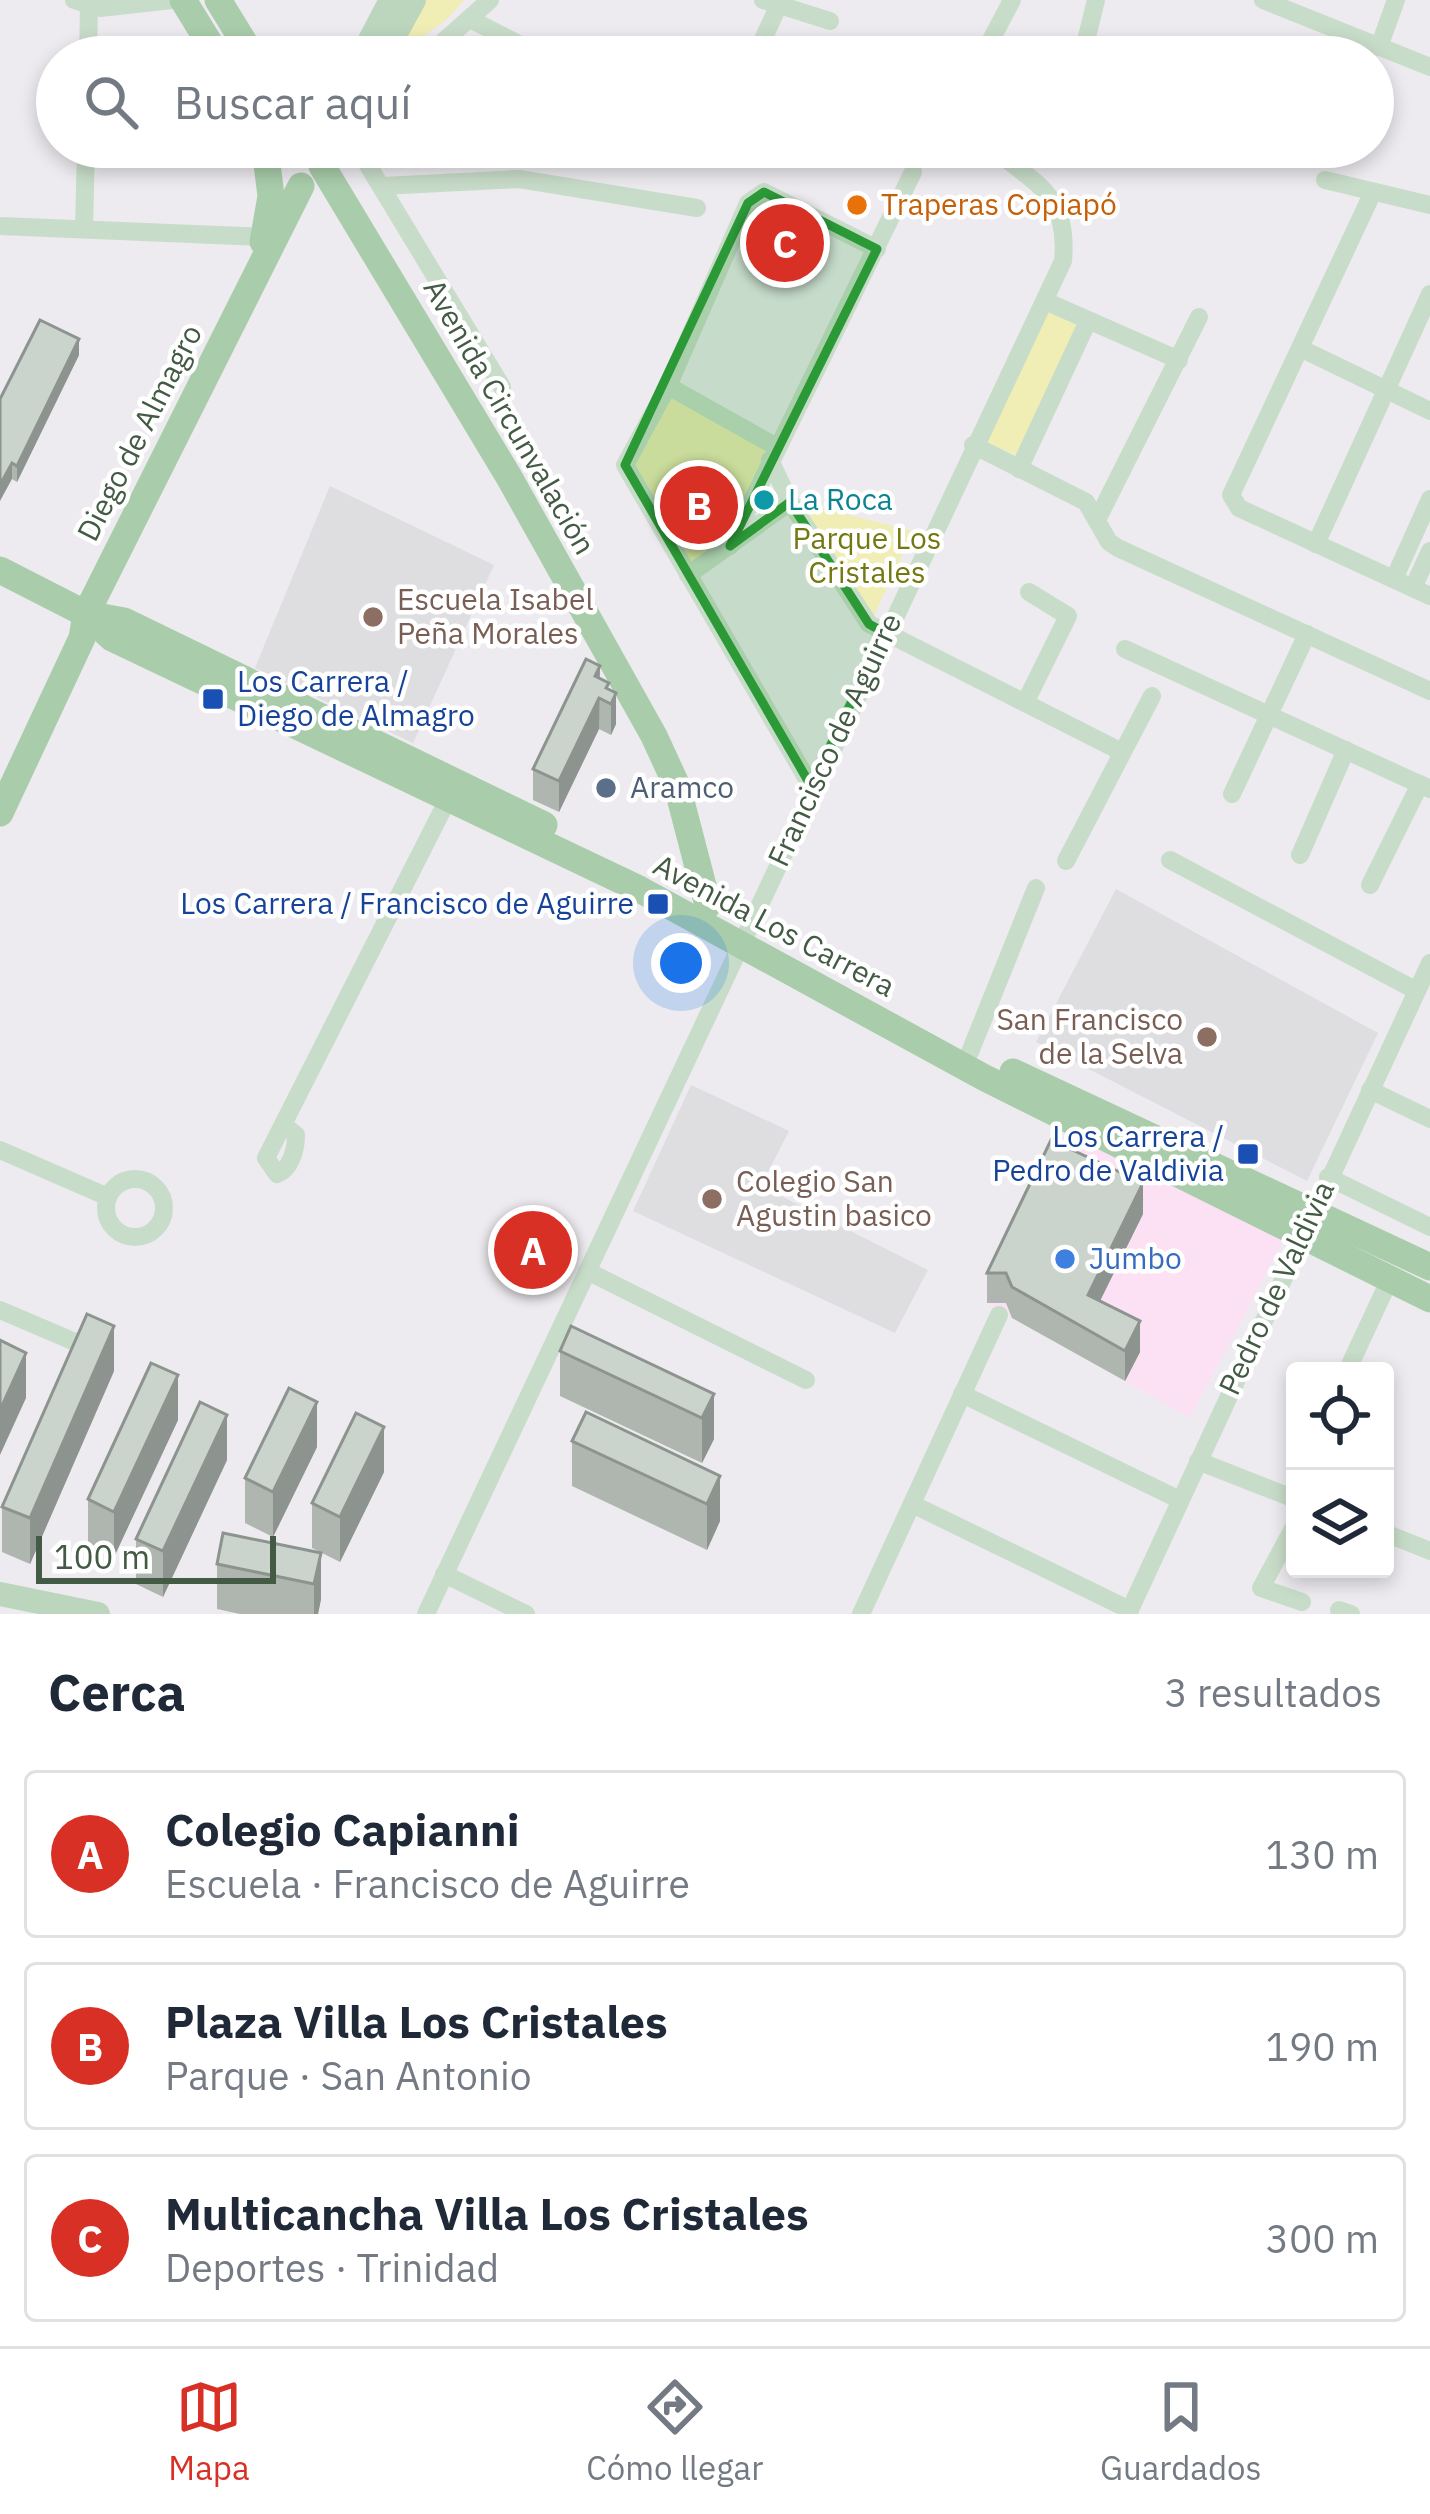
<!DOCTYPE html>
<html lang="es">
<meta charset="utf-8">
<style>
:root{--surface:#fff;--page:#f2f2f3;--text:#1f2937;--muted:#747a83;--line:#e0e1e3;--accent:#d93025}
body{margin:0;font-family:"IBM Plex Sans",sans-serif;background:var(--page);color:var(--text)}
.controls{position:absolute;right:36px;bottom:36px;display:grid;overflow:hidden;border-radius:12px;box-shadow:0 6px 18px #0003}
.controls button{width:108px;height:108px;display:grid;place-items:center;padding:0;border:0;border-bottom:3px solid var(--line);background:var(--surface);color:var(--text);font:60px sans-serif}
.scale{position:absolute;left:36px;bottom:30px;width:240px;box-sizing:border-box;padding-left:12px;border:6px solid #435a44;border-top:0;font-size:33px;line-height:42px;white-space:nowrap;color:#435a44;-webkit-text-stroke:9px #fff;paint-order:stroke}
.you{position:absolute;left:681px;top:963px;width:42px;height:42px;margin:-30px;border:9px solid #fff;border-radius:50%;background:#1a73e8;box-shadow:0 0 0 18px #1a73e833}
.badge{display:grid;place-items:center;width:78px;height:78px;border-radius:50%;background:var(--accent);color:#fff;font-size:39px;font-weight:700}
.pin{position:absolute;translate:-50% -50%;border:6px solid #fff;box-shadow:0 3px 12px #0006}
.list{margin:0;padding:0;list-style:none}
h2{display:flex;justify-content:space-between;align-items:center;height:156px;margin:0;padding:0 48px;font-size:51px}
h2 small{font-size:39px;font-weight:400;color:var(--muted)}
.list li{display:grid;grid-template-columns:78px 1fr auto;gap:36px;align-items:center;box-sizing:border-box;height:168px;margin:0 24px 24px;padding:0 24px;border:3px solid var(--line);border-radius:12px}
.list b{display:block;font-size:45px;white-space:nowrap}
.list p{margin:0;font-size:39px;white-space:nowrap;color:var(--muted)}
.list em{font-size:39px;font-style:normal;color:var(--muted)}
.icon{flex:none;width:66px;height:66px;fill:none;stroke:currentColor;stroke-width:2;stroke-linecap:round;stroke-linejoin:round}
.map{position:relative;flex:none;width:1430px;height:1614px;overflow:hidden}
.search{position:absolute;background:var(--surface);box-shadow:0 6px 18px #0003;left:36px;right:36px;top:36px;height:132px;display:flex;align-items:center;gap:30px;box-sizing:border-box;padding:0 42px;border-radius:66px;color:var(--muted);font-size:45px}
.sheet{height:732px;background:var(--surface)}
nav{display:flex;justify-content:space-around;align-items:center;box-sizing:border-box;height:168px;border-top:3px solid var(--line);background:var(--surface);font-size:33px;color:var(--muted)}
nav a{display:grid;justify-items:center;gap:6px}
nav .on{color:var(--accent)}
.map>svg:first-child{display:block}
.commercial{fill:#fce1f5}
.education{fill:#dedde0}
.green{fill:#f0edb5}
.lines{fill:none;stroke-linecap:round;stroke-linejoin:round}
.street{stroke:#c8ddc9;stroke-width:18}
.secondary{stroke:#bcd6be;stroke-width:24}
.primary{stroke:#a9cdaa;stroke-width:27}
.wall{fill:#aeb6af}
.shaded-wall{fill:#8d948f}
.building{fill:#cad4cc;stroke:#8d948f;stroke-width:3}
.marked{fill:#2c9937;fill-opacity:0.2;stroke:#2c9937;stroke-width:9;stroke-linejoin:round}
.food-dot{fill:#e8710a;stroke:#fff;stroke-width:4.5}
.culture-dot{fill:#0f9aa8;stroke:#fff;stroke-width:4.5}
.education-dot{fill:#8d6e63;stroke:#fff;stroke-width:4.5}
.transit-dot{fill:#1a4fb4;stroke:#fff;stroke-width:4.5}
.service-dot{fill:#5c6f8a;stroke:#fff;stroke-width:4.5}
.shop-dot{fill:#3f7fe0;stroke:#fff;stroke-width:4.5}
.labels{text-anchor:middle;stroke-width:9;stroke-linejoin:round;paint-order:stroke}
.food-label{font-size:30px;fill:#c56008;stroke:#fff;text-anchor:start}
.street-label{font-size:30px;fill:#435a44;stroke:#fff}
.culture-label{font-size:30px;fill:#0d838f;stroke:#fff;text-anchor:start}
.park-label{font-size:30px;fill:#737911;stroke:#fff}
.education-label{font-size:30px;fill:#785e54;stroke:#fff;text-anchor:start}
.transit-label{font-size:30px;fill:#164399;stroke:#fff;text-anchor:end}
.service-label{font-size:30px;fill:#4e5e75;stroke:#fff;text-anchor:start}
.shop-label{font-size:30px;fill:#366cbe;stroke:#fff;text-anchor:start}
</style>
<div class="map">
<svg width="1430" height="1614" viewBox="0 0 1430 1614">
<rect width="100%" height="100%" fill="#edebef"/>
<polygon class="commercial" points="1071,1132 1283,1241 1190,1418 987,1303"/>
<g class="education">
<polygon points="330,486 494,565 413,743 255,668"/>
<polygon points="1116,889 1378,1033 1307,1181 1036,1042"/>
<polygon points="691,1085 789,1131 761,1186 928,1270 895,1333 633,1211"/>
</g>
<g class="green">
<polygon points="424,0 464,0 446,20 395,57"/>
<polygon points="762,213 823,241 808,273 747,245"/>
<polygon points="1044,310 1081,326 1022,457 986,443"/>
<polygon points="669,394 767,446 727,544 688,568 632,465"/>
<polygon points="793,501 913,531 871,622"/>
</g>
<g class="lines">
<g class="street">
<polyline points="74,0 100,8 172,0"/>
<polyline points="763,0 830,21"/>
<polyline points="1263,0 1430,67"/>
<polyline points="470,19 544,57"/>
<polyline points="1379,47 1396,0"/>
<polyline points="88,57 89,5"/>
<polyline points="426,57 490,0"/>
<polyline points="755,57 781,0"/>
<polyline points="982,57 1012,0"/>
<polyline points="1082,57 1096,0"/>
<polyline points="357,147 502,387"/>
<polyline points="1325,180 1430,205"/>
<polyline points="383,186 519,179 697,208"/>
<polyline points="1373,192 1231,495 1239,508 1430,596"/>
<polyline points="0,226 265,237"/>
<polyline points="84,229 86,147"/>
<polyline points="1045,301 1179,360"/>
<polyline points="1302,349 1430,411"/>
<polyline points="668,386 775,446"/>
<polyline points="973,445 1086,502 1109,542 1118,548 1430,691"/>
<polyline points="770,460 790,502 869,624 1122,752"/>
<polyline points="1019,469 1088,321"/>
<polyline points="1098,518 1199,317"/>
<polyline points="1316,544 1430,294"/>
<polyline points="730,546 913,172"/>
<polyline points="688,575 790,502"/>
<polyline points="1394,579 1430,499"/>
<polyline points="1413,588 1430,551"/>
<polyline points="1125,649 1430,789"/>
<polyline points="1026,701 1068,616 1029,592"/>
<polyline points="811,786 625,465 668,386 748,203 764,192 877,249"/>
<polyline points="1232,794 1307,634"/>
<polyline points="1300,855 1346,750"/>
<polyline points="1170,860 1417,991"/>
<polyline points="1066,861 1152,696"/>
<polyline points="1370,885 1420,784"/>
<polyline points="970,1052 1036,888"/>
<polyline points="1370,1090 1430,1119"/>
<path d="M286,1127L296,1135C296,1149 291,1169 277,1174L266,1158L447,801"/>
<polyline points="0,1150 108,1197"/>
<polyline points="1328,1177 1430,1227"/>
<circle cx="135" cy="1208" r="29"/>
<polyline points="587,1271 806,1380"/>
<polyline points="0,1310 75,1342"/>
<polyline points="1347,1371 1388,1283"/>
<polyline points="962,1394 1180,1500"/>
<polyline points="1198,1461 1295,1499"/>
<polyline points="912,1504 1130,1610"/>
<polyline points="1295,1525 1261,1588 1302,1602"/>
<polyline points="1385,1533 1430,1551"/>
<polyline points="444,1574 526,1614"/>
<polyline points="1339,1610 1351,1614"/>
<path d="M426,1614L1063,261C1069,195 1037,185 991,147"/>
<polyline points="861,1614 999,1315"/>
<polyline points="1128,1614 1430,963"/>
</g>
<g class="secondary">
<polyline points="361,57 391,0"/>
<polyline points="383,57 414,0"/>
<polyline points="324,158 332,147"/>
<polyline points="0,1594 98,1614"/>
</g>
<g class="primary">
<polyline points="183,0 218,57"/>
<polyline points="218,0 253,57"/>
<polyline points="322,166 509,477 654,736 677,786 708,905"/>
<polyline points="263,242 271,196 267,164"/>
<polyline points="0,570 86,614 112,638 639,889 985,1078 1430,1299"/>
<polyline points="86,614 124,621 544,825"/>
<polyline points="0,813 82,638 86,614 301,186"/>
<polyline points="1013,1072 1430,1267"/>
</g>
</g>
<g class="wall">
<polygon points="79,355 17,482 12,479 0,399"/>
<polygon points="600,678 609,690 616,724 611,735 599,729 559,812 533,800 533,769"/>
<polygon points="1143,1214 1100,1301 1140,1352 1125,1381 1012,1318 1006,1303 987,1303 987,1273"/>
<polygon points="560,1351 714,1394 714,1439 702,1463 560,1396"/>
<polygon points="114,1371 30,1564 2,1552 2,1507"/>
<polygon points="178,1420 114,1557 88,1544 88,1499"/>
<polygon points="572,1441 720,1476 720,1521 707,1550 572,1486"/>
<polygon points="317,1447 273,1537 245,1523 245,1478"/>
<polygon points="227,1460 163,1597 136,1584 136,1539"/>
<polygon points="384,1472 340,1562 312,1548 312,1503"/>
<polygon points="321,1553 321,1599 318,1614 240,1614 217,1609 217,1564"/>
</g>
<g class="shaded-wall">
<polygon points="79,339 79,355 17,482 17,466"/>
<polygon points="12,463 12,479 0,501 0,485"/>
<polygon points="600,666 599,729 559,812 559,781"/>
<polygon points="616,693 616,724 611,735 611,704"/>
<polygon points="1143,1183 1143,1214 1088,1325 1088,1295"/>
<polygon points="1140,1321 1140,1352 1125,1381 1125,1351"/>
<polygon points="114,1326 114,1371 30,1564 30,1518"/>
<polygon points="26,1353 26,1398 0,1455 0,1410"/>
<polygon points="178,1375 178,1420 114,1557 114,1512"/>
<polygon points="714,1394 714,1439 702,1463 702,1418"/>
<polygon points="317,1402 317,1447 273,1537 273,1492"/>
<polygon points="227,1415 227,1460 163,1597 163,1551"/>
<polygon points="384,1427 384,1472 340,1562 340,1517"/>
<polygon points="720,1476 720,1521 707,1550 707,1504"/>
<polygon points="321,1553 321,1599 318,1614 314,1614 314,1584"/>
</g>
<g class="building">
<polygon points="40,320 79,339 17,466 12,463 0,485 0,399"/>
<polygon points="586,659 600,666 595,676 609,683 606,688 616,693 611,704 599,698 559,781 533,769"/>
<polygon points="1051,1140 1143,1183 1088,1295 1140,1321 1125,1351 1012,1287 1006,1273 987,1273"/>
<polygon points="87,1314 114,1326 30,1518 2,1507"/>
<polygon points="571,1326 714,1394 702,1418 560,1351"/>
<polygon points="0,1340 26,1353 0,1410"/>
<polygon points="151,1363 178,1375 114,1512 88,1499"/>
<polygon points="289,1388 317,1402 273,1492 245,1478"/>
<polygon points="200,1402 227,1415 163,1551 136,1539"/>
<polygon points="586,1412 720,1476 707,1504 572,1441"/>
<polygon points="356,1413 384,1427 340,1517 312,1503"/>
<polygon points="223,1533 321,1553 314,1584 217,1564"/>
</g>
<path class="marked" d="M764,192L877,249L730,546L790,502L869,624L885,633L811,786L625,465L748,203Z"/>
<circle class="food-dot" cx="857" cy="205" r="12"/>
<circle class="culture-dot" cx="764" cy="500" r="12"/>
<g class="education-dot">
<circle cx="373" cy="617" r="12"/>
<circle cx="1207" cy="1037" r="12"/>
<circle cx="712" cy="1199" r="12"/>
</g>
<g class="transit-dot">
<rect x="201" y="687" width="24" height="24" rx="6"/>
<rect x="646" y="892" width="24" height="24" rx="6"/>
<rect x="1236" y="1142" width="24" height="24" rx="6"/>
</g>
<circle class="service-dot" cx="606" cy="788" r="12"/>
<circle class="shop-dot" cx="1065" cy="1259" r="12"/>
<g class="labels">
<g class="food-label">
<text x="881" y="215">Traperas Copiapó</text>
</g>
<g class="street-label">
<text transform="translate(509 417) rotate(60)" y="10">Avenida Circunvalación</text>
<text transform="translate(140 433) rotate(-63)" y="10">Diego de Almagro</text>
<text transform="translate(835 740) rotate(-65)" y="10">Francisco de Aguirre</text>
<text transform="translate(774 926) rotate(28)" y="10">Avenida Los Carrera</text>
<text transform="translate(1277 1288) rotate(-65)" y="10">Pedro de Valdivia</text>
</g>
<g class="culture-label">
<text x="788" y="510">La Roca</text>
</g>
<g class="park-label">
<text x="867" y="549">Parque Los<tspan x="867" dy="34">Cristales</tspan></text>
</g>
<g class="education-label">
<text x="397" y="610">Escuela Isabel<tspan x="397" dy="34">Peña Morales</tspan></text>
<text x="1183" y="1030" text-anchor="end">San Francisco<tspan x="1183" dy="34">de la Selva</tspan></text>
<text x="736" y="1192">Colegio San<tspan x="736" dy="34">Agustin basico</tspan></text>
</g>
<g class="transit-label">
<text x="237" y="692" text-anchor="start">Los Carrera /<tspan x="237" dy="34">Diego de Almagro</tspan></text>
<text x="634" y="914">Los Carrera / Francisco de Aguirre</text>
<text x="1224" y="1147">Los Carrera /<tspan x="1224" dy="34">Pedro de Valdivia</tspan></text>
</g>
<g class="service-label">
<text x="630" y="798">Aramco</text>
</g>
<g class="shop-label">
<text x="1089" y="1269">Jumbo</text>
</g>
</g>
</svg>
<div class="controls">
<button><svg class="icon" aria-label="locate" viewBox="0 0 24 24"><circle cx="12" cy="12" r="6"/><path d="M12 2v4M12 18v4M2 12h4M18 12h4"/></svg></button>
<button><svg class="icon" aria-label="layers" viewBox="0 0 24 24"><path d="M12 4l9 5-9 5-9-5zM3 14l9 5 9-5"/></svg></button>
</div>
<div class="scale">100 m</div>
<div class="you"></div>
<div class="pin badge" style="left:533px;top:1250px">A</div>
<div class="pin badge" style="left:699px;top:505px">B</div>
<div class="pin badge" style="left:785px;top:243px">C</div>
<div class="search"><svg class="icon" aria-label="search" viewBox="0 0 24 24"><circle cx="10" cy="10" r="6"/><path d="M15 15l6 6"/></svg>Buscar aquí</div>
</div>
<section class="sheet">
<h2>Cerca<small>3 resultados</small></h2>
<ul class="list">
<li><span class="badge">A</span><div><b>Colegio Capianni</b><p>Escuela · Francisco de Aguirre</p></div><em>130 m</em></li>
<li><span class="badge">B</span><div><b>Plaza Villa Los Cristales</b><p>Parque · San Antonio</p></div><em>190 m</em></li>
<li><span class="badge">C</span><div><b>Multicancha Villa Los Cristales</b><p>Deportes · Trinidad</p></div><em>300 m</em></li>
</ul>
</section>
<nav>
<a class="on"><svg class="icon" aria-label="map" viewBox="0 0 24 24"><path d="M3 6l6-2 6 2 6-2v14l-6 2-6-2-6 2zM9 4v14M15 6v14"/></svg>Mapa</a>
<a><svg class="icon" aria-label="directions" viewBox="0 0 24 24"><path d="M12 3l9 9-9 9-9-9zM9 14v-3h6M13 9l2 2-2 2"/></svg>Cómo llegar</a>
<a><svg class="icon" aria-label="saved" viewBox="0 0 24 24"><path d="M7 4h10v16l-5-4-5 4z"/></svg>Guardados</a>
</nav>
